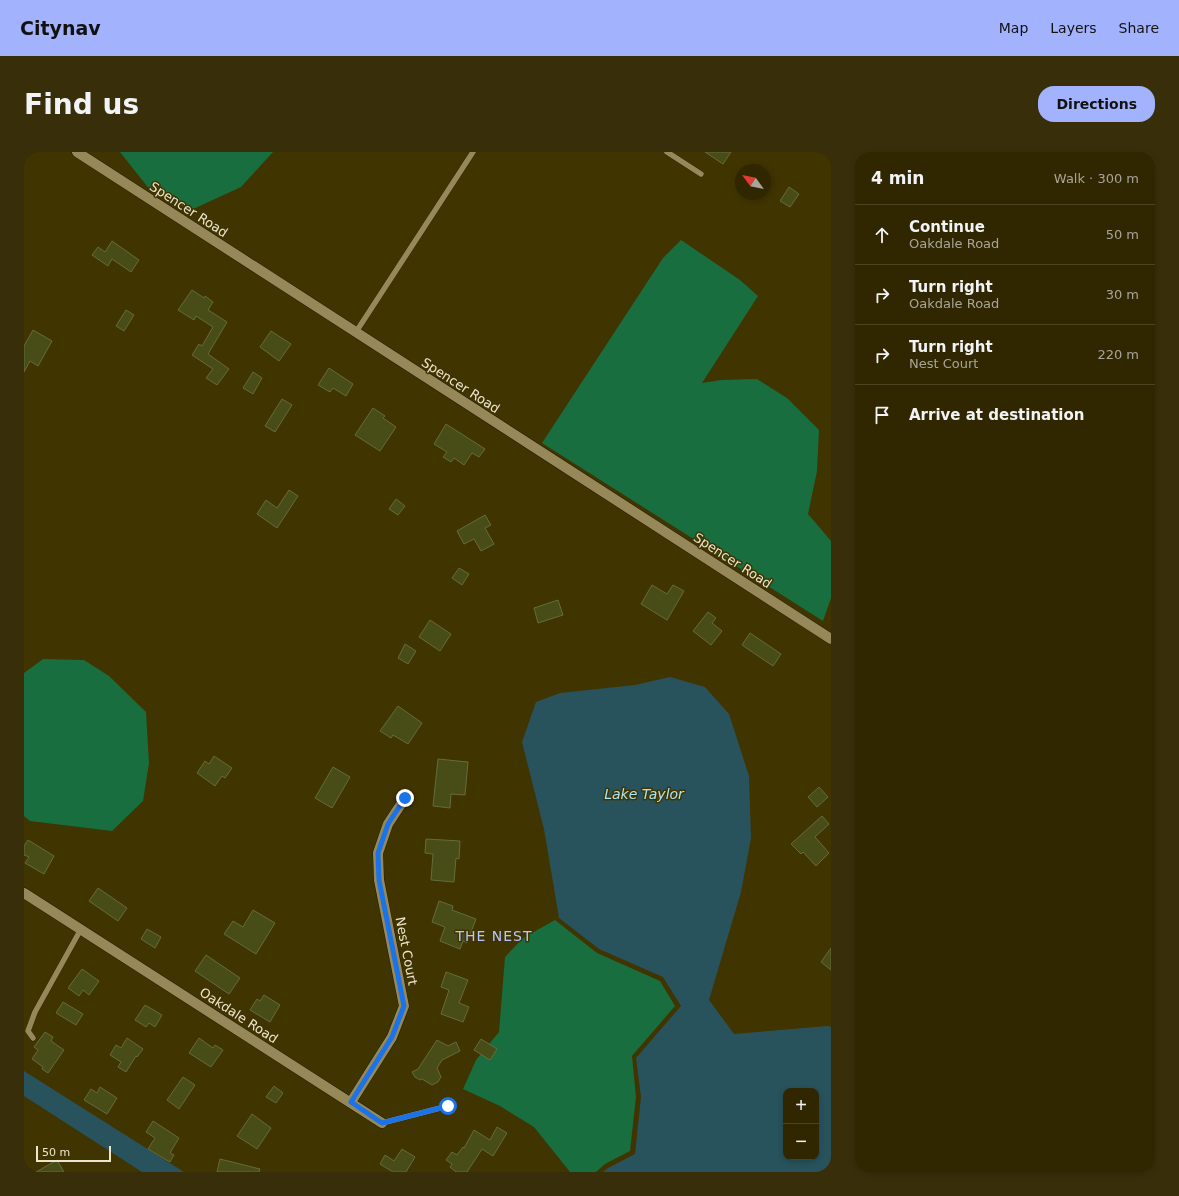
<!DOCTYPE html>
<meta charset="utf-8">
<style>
:root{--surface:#302700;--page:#382f0a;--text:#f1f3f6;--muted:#a8a599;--line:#4b4422;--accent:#a2b2fd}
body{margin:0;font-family:"DejaVu Sans",sans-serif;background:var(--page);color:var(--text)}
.controls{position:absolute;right:12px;bottom:12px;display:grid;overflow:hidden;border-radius:8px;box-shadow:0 2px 6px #0003}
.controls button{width:36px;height:36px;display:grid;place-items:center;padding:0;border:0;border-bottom:1px solid var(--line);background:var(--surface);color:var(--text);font:20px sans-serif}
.compass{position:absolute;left:711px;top:12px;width:36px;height:36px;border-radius:50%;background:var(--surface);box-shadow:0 2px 6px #0003;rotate:303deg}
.scale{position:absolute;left:12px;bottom:10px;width:75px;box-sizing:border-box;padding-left:4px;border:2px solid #ede6ce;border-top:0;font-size:11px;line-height:14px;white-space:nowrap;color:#ede6ce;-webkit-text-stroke:3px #403400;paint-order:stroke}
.stop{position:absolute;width:12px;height:12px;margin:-9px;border:3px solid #1a73e8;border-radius:50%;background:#fff}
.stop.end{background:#1a73e8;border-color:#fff;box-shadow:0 1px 4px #0008}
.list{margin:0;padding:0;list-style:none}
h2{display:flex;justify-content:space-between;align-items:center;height:52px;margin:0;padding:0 16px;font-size:17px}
h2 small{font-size:13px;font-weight:400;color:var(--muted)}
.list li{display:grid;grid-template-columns:26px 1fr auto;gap:12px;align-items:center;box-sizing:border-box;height:60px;padding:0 16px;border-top:1px solid var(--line)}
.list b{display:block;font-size:15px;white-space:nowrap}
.list p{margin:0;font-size:13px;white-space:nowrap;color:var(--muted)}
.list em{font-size:13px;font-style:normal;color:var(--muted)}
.icon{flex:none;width:22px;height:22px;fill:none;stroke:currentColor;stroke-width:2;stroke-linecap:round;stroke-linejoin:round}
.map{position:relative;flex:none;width:807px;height:1020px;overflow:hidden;border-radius:16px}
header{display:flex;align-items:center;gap:24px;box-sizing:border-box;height:56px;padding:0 20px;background:var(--accent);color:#111}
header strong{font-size:19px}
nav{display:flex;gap:22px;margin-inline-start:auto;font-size:14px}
.intro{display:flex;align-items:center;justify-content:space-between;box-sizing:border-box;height:96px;padding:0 24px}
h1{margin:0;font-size:28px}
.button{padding:10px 18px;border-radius:16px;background:var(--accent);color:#111;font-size:14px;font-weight:700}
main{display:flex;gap:24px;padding:0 24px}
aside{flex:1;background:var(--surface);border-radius:16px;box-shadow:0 2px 6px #0003}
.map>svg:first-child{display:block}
.green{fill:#196e3f}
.water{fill:#28535c;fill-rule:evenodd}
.building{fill:#484d17;stroke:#666b3d}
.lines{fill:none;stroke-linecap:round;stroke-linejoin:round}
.lane-casing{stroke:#231c04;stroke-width:6}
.street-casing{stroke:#231c04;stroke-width:11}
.lane{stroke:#968859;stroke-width:5.5}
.street{stroke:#968859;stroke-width:10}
.route{stroke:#1a73e8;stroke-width:5}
.labels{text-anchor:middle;stroke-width:3;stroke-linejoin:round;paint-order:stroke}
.street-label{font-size:13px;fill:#ede6ce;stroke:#403400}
.water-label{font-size:14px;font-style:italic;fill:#abe6f4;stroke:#403400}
.neighbourhood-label{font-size:14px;letter-spacing:1px;fill:#b8c5fd;stroke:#403400}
</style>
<header>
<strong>Citynav</strong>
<nav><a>Map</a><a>Layers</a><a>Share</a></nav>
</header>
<div class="intro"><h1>Find us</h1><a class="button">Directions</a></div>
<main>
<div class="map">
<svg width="807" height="1020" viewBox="0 0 807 1020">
<rect width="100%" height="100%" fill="#403400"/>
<g class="green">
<polygon points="96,0 249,0 217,35 167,58 126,38"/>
<polygon points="657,88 716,128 734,144 678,231 697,228 733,227 763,246 795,278 793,319 784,362 807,389 807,446 799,469 518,291 639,106"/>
<polygon points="19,507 60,508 85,524 122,560 125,611 119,649 88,679 6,669 0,664 0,521"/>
<polygon points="531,768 573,801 636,829 651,854 608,904 612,945 606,999 581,1012 572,1020 546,1020 510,975 476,954 439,937 452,908 475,880 481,805 499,786"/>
</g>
<g class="water">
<path d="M646,525L681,535L705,562L725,624L727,686L717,740L685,848L710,882L804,874L807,875V1020H579L584,1016L611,1002L617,945L612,906L657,854L639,825L575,797L535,766L520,677L498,590L512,550L536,541L611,533ZM762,939H792V1005H762Z"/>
<polygon points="0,919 160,1020 118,1020 0,944"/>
</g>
<g class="building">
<polygon points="681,0 707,0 699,12"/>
<polygon points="765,35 775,42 766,55 756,49"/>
<polygon points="88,89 115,108 107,120 88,107 84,114 68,103 74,95 81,100"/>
<polygon points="168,138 180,146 181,144 189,150 184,158 203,170 184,202 205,217 193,233 182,226 189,217 168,203 175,192 178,194 189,175 172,164 170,168 154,158"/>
<polygon points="102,158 110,163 100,179 92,174"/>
<polygon points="9,178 28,189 14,214 6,209 0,220 0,194"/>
<polygon points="247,179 267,192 255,209 236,195"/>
<polygon points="305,216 329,232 322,244 309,236 306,240 294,233"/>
<polygon points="229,220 238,226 229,242 219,236"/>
<polygon points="258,247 268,253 251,280 241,274"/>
<polygon points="349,256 361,264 359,266 372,275 356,299 331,283"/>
<polygon points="422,272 461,297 455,305 448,301 440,313 430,306 427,310 419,305 423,300 410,292"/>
<polygon points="265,338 274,344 253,376 233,362 242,348 253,356"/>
<polygon points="372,347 381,354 374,363 365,357"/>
<polygon points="461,363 467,373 461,376 470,392 457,399 450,387 440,392 433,379"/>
<polygon points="435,416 445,422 438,433 428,426"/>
<polygon points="628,433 643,442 649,433 660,439 643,468 617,452"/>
<polygon points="534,448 539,463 514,471 510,456"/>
<polygon points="684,460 692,466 688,471 698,479 687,493 669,479"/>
<polygon points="406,468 427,482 416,499 395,485"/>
<polygon points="726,481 757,502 749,514 718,493"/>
<polygon points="381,492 392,499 384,512 374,506"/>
<polygon points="374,554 398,571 384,592 369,583 367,586 356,579"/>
<polygon points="190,604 208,616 201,626 198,624 191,634 173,621 181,609 185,612"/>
<polygon points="414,607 444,610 441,643 427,642 426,656 409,654"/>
<polygon points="309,615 326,625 308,656 291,646"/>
<polygon points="795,635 804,645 793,655 784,645"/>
<polygon points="798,664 805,672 791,685 805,701 792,714 779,700 777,702 767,692"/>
<polygon points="402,687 436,689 435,707 432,706 430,730 407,728 409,702 401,701"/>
<polygon points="4,688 30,704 20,722 1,711 5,705 0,703 0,694"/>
<polygon points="74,736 103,756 94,769 65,749"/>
<polygon points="415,749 429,754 428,758 452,767 443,791 439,789 436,797 416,789 421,775 408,770"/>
<polygon points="229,758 251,771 232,802 200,782 209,769 219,775"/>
<polygon points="123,777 137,785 131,796 117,787"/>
<polygon points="807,796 807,818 797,810"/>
<polygon points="182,803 216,826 205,842 171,819"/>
<polygon points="58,817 75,829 65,843 59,838 55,844 44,836"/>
<polygon points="422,820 444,828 435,851 445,855 439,870 417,862 425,838 417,835"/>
<polygon points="240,843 256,853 246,870 226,858 233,847 236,849"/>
<polygon points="39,850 59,862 52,873 32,861"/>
<polygon points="121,853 138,863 131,875 125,871 122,875 111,868"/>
<polygon points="21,880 29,885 27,889 40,898 24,921 18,917 19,915 8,907 14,898 10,895"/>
<polygon points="103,886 119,897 113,905 112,904 102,920 94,915 97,910 86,903 92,893 97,896"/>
<polygon points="175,886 189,896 191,893 199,898 187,915 165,901"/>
<polygon points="457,887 473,897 466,908 450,898"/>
<polygon points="413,888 424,894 432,890 436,899 418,908 413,916 417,925 414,930 408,933 398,927 396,928 391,925 388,920 394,917"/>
<polygon points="159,925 171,933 155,957 143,948"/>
<polygon points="250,934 259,941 252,951 242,945"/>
<polygon points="76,935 93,946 83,962 60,948 67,937 73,941"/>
<polygon points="228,962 247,976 233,997 213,984"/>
<polygon points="129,969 155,986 146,1001 150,1003 146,1010 124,997 131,986 122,980"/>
<polygon points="473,975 483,981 469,1004 458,997 443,1020 432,1020 426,1015 428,1012 422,1008 428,1000 433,1003 439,995 440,996 450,978 466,988"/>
<polygon points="378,997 391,1005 382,1020 369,1020 356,1012 361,1003 370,1009"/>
<polygon points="196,1007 236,1017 235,1020 193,1020"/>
<polygon points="33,1008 40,1020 12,1020"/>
</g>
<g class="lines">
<defs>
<g id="lane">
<polyline points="643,0 677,22"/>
<polyline points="332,180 449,0"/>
<polyline points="9,886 4,879 11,860 57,777"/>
<polyline points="358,971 424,954"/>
</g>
<g id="street">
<polyline points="53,0 807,487"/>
<polyline points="0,741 358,971"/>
<polyline points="327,950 368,885 380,854 355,728 354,701 364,672 381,646"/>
</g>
</defs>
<use href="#lane" class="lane-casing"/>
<use href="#street" class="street-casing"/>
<use href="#lane" class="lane"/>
<use href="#street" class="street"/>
</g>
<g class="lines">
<polyline class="route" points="381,646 364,672 354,701 355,728 380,854 368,885 327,950 358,971 424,954"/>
</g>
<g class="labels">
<g class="street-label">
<text transform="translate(165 57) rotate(33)" y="5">Spencer Road</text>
<text transform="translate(437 233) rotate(33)" y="5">Spencer Road</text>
<text transform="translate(709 408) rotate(33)" y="5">Spencer Road</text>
<text transform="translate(383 799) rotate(79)" y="5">Nest Court</text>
<text transform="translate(215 863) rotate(33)" y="5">Oakdale Road</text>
</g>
<g class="water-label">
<text x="620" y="647">Lake Taylor</text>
</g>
<g class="neighbourhood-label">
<text x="470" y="789">THE NEST</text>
</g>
</g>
</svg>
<div class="controls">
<button>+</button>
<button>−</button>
</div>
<svg class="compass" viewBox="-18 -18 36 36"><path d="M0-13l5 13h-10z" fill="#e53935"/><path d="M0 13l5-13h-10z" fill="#a8a599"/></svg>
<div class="scale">50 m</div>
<div class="stop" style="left:424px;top:954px"></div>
<div class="stop end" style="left:381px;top:646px"></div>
</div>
<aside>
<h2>4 min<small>Walk · 300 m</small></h2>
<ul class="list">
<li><svg class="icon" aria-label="ahead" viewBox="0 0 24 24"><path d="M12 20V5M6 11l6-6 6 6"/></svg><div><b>Continue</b><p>Oakdale Road</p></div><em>50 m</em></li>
<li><svg class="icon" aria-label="right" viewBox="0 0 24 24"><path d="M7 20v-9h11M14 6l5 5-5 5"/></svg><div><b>Turn right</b><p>Oakdale Road</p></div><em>30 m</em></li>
<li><svg class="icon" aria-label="right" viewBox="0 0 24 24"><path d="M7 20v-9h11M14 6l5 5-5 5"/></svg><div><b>Turn right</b><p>Nest Court</p></div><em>220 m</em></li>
<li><svg class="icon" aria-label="arrive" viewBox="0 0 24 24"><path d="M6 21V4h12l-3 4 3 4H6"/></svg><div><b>Arrive at destination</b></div></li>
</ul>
</aside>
</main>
